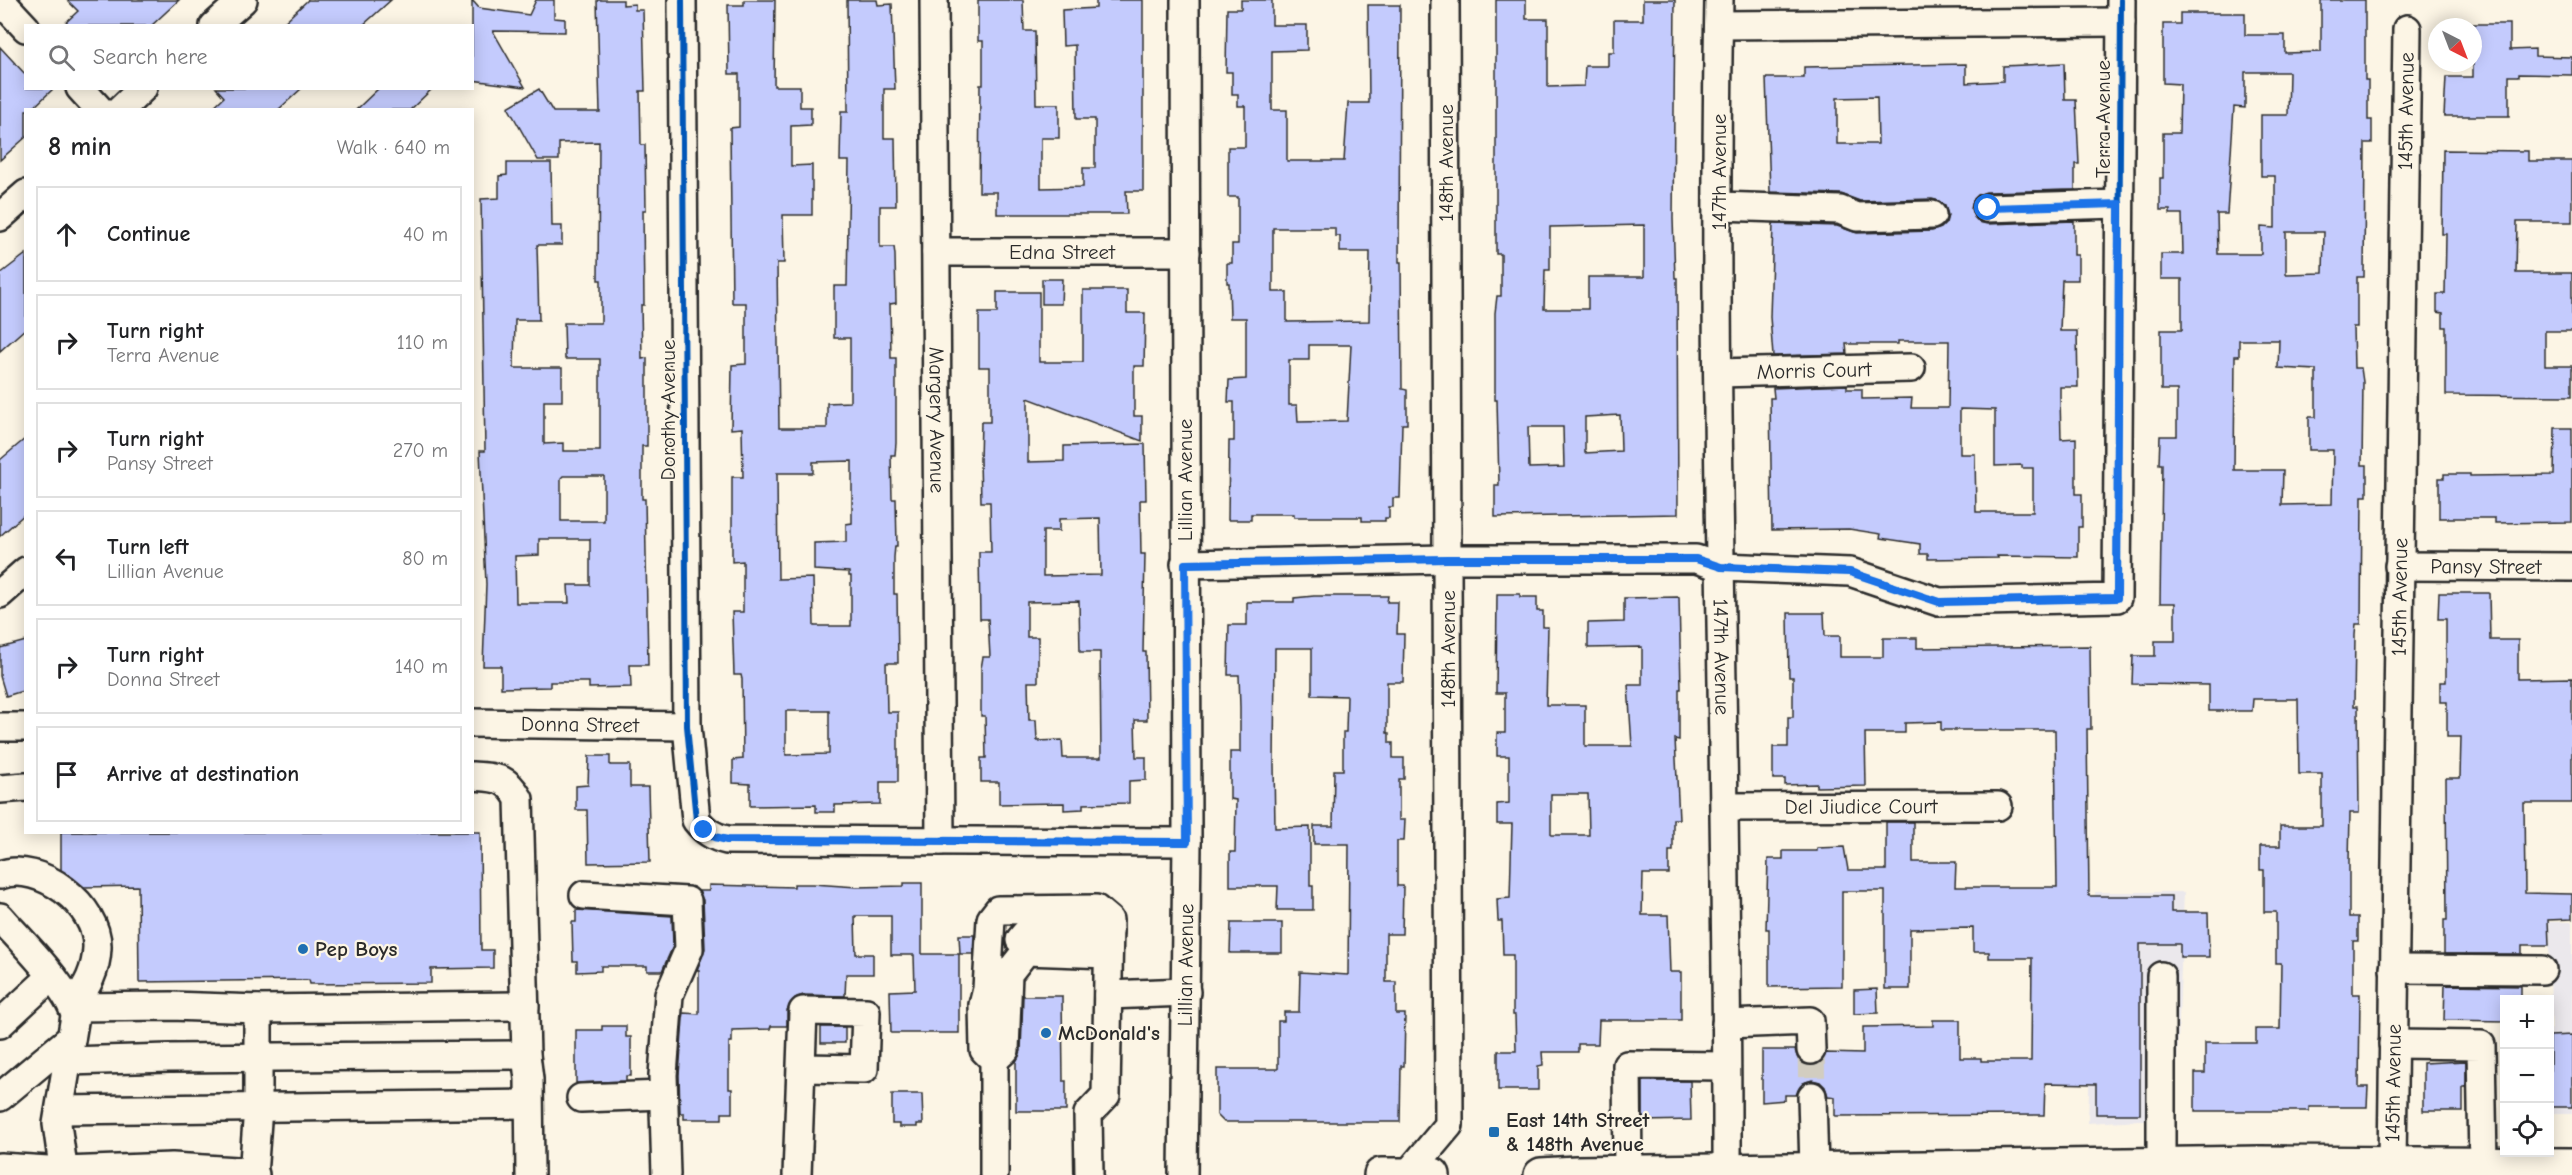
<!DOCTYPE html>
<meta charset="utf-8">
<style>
:root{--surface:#fff;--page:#f6f6f6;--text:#202124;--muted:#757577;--line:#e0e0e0}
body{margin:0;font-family:"Comic Neue",sans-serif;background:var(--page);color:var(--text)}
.controls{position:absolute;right:18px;bottom:18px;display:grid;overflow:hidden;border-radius:0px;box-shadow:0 3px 15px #0003}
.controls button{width:54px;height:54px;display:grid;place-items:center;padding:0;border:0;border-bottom:2px solid var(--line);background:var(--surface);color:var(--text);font:30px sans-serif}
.compass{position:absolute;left:2428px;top:18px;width:54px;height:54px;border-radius:50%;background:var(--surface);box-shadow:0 3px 15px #0003;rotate:138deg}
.stop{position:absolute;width:18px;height:18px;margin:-14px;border:4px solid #1a73e8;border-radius:50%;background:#fff}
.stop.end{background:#1a73e8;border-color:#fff;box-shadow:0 2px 6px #0008}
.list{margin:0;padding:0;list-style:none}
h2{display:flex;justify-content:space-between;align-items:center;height:78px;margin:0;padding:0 24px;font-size:26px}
h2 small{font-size:20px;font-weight:400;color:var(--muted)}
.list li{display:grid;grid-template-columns:39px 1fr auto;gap:18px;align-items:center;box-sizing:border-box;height:96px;margin:0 12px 12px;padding:0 12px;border:2px solid var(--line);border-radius:0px}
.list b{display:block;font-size:22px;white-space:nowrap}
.list p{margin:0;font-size:20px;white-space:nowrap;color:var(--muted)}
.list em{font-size:20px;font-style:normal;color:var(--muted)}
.icon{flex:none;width:33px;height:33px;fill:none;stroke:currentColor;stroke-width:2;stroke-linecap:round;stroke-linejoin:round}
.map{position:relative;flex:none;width:2572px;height:1175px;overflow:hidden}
.search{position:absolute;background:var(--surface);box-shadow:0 3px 15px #0003;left:24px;top:24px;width:450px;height:66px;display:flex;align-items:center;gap:15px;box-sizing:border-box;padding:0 21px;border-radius:0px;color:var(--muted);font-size:22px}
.panel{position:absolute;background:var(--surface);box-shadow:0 3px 15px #0003;left:24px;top:108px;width:450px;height:726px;border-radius:0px}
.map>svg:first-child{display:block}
.built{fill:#ebe8ec}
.building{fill:#c4cbfd;stroke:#2b2b2b;stroke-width:1.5;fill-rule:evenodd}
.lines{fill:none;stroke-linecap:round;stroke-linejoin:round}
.minor-tunnel{stroke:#d2cdc0;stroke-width:27;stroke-dasharray:27 14;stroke-linecap:butt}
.minor-casing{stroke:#2b2b2b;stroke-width:32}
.major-casing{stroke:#2b2b2b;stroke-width:38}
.minor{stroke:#fcf5e5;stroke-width:27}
.major{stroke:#fcf5e5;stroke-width:33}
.cycleway-casing{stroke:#fcf5e5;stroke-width:10}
.cycleway{stroke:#0057b8;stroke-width:6}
.route{stroke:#1a73e8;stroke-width:8}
.poi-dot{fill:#1f6fb2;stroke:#fcf5e5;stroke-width:2}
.labels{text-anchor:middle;stroke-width:4.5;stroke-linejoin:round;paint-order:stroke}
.street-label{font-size:21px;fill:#2b2b2b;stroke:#fcf5e5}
.poi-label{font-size:21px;font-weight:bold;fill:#2b2b2b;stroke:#fcf5e5;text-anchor:start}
</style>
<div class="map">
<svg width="2572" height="1175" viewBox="0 0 2572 1175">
<rect width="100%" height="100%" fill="#fcf5e5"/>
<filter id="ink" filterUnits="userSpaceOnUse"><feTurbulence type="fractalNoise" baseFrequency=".0167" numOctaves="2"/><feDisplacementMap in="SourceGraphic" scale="12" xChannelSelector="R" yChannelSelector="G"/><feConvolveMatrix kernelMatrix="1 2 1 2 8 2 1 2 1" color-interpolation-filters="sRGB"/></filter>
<g filter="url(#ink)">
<g class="built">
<polygon points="2095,892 2184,892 2175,1118 2088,1123"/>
<polygon points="2548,922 2572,922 2572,1114 2550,1114 2550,1030 2552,1029"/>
</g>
<g class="building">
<polygon points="67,0 179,0 151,26 62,26 78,11"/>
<polygon points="308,0 391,0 362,26 280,26"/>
<polygon points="472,0 479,8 529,15 536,0 554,0 554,18 565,19 565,32 493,31 525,87 472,80"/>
<path d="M597,0H623V5L635,4V10H643L645,91H640L641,145H645L646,210H643L644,305H641L642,359L647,358V446H642V499H645L648,665H630L631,687L589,688V682H550V687L501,688V666H483L486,584L480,451H485L481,199L499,198V176L507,175V163H551L552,226H562V245H537L539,320H515L514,368H562V401H544V444L563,443V451H600V359H565L564,323H601V280H598L599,142L559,143V160H538L508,107L539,89L553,112H600ZM563,476H604V521H561V478ZM539,539H590V585H568L569,603H516L515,556L539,555Z"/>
<path d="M744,0H775L774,86H800V107H811V125L791,126V166L812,165V215H783L784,263H777L779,428H827V403L850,402V338H834V286H847L849,161H840L841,111H848L847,0H877L878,5L892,4L895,89H884V138H895L896,206H880V247H894L895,255L896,303L890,304L891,358H896V443L895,455H891L892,499H896L897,546H895L894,557V594H897L898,663H886L887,712H898V782H880V804L835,805V812H816V805L750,806V784L733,783V760L743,759L742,679L741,675H734L732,612H743V561L732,562V477H743L742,428L731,429L732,365L746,364V303H732L730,128L739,127V74H729L728,5H744ZM852,461V523L846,524V542L814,543V570L849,572V576H851V626H814L813,578L778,579L777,473H813V462ZM786,711H829V754L786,755Z"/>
<polygon points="978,0 1023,0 1024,31 1035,31 1036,104 1059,104 1059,138 1041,138 1041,188 1083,187 1083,168 1095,168 1095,119 1076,119 1075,45 1063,46 1062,10 1096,8 1096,0 1143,0 1143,191 1126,191 1127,214 997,214 997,192 979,192 980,85 983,85 983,41 978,41"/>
<path d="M1241,0H1272V25H1307V50L1272,51V110H1287V161H1344L1348,103H1369L1368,5H1400L1399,262H1401L1402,389L1407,390V424H1402L1400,498H1393V507H1389V518H1385V521H1362V517H1294V514H1251V520H1228L1229,441H1234V402H1228L1229,380L1246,379V318H1230L1229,283H1227V263H1232V244H1238V197H1228V147H1245V106H1238V94H1232V72H1226L1227,9H1241ZM1273,228H1335V236H1340V252H1370L1369,321L1287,322V292H1273ZM1309,345H1351L1347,421L1298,422L1297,405H1289V360H1309Z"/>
<path d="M1496,0H1526V19H1548V87L1584,86L1585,66H1608V52H1614V20H1643V0H1675L1673,219L1675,278H1677L1678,514L1495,517V485H1499L1497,400H1495V313L1497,296H1501V254H1496ZM1644,225V277H1588V309H1544L1545,270H1550V227ZM1620,415L1621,451L1585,453V417ZM1528,427H1563L1564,467L1529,468Z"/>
<path d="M2321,0H2365V80H2368V120H2372V143H2365L2364,277H2357V327H2353L2354,368H2361L2363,382L2362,465H2367V496H2362L2361,624H2356L2355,635L2354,706H2358L2359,813H2350L2349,861V917H2358V941H2353V994H2360L2359,1087H2368L2367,1107H2309V1111H2195V1073H2205V1043H2256V1029H2280L2281,963H2276V912H2264V870H2260V846H2280V826H2322V774H2299L2298,699H2253L2252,711H2209V685L2132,684L2133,656H2155V641H2175V603H2160L2162,464H2159L2160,436H2177V390H2161V330H2182V279H2161V254H2183L2182,214H2170V210H2160V178H2163V133H2179L2180,84L2163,83V24H2180V13H2245V35H2285V53L2321,52ZM2245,72H2289L2288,115H2261V176H2275V228L2261,227V254H2218L2217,214H2227L2234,107L2245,108ZM2286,232H2324L2323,273L2286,274ZM2239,340H2279L2278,368L2316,370V417H2309V450H2333L2332,504L2282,505L2283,470H2234L2235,356H2239Z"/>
<polygon points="2473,24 2510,24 2510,50 2535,49 2535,56 2572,57 2572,75 2519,74 2519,76 2509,76 2509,116 2444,116 2446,77 2473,77"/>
<polygon points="0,47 26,75 26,88 54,88 31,110 26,110 26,137 0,160"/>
<path d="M2064,63L2065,100H2076L2079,164H2075V190L1986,192L1978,195L1973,200L1971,209L1974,217L1979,222L1987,224L2074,221V255H2078V280H2062L2060,331H2077L2078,387H2060V397L2061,439L2076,438V494H2082V527H2078V557L1997,556L1998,558L1928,559V554H1920V544L1880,538L1881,534L1849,529L1772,530L1770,398H1774L1773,388L1847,385V389H1862V399L1912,398L1911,408H1948L1949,341H1898V344H1846L1847,354L1773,356L1770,317L1773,224L1837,226L1857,233L1932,231L1941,228L1946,223L1948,215L1945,206L1939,201L1932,199L1860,201L1841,194L1770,192L1766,78H1804V67L1966,64V83L2003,81V66ZM1877,97L1878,144H1837V98ZM1960,409L1995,410V466L2022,465V468H2033V512H1976L1975,454H1960Z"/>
<polygon points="216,88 302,88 278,110 210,110 224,97"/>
<polygon points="379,88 433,88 410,110 356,110"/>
<polygon points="2443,150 2528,151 2528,161 2572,161 2572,222 2517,222 2516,273 2572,273 2572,331 2545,331 2545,366 2572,366 2572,396 2446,395 2446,327 2443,327 2443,313 2437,312 2437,294 2445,294 2446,234 2442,234"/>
<polygon points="26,254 26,328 0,351 0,274"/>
<polygon points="1042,279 1062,279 1061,304 1042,304"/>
<path d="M1083,290H1127V313H1145L1144,366H1134V416H1142V441L1028,398V462L1064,461V446L1145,444L1146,500H1140L1141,554H1145L1143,652H1146L1147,720H1135L1136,757H1146V780L1129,781V803L1083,804V809L1064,810V803L999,804V782H981V758H986L985,716H981V668L983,657H990L988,619H980L979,552H991L990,502H981L980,460L981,422H990V367H979V313H997V292H1039V362H1083ZM1100,518L1101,575L1043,576V531H1059V519ZM1079,601L1080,652H1100L1101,758H1063L1062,740L1037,741L1036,720H1029L1028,682H1038V637H1027V602Z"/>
<polygon points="2555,428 2572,428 2572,522 2495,523 2495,518 2439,518 2439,478 2444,478 2444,474 2470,474 2470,476 2554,475"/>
<polygon points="26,438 26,513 0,536 0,460"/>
<polygon points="2439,593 2489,593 2490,640 2518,640 2518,679 2572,678 2572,803 2524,803 2525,893 2572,894 2572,919 2548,920 2549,945 2522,945 2522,954 2444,954 2444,920 2447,920 2446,778 2460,778 2461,737 2447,737 2447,702 2440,702 2440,682 2446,682 2446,619 2438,619"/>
<path d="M1497,594H1520V597H1537V611H1543V627H1548L1546,705H1585V746H1632L1628,685H1642V647L1588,648V623L1624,622V598L1679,597L1681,689H1679V740L1675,739L1679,819H1673V851H1669V874H1643L1642,915H1668L1670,972H1681V1020H1599L1598,1044H1578V1052H1542L1543,1065L1538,1066V1090H1498V1051H1516L1515,1015H1513V955H1503L1502,921H1498L1497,899L1510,898L1512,824H1497V804L1509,803V756H1497V733H1505V693H1496ZM1551,794H1588L1589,835H1551Z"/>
<polygon points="1314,596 1388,596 1387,602 1398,602 1397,634 1404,634 1403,682 1387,682 1387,733 1389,733 1389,743 1393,743 1393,758 1404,758 1404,779 1399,779 1399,820 1405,820 1404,841 1397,841 1397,886 1403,886 1402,934 1386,934 1386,982 1396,982 1396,1014 1405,1014 1404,1066 1401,1066 1400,1122 1224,1122 1217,1115 1217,1069 1278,1069 1278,1021 1284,1021 1284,1012 1299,1012 1300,972 1348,975 1349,844 1314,844 1314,826 1333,826 1334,770 1343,770 1343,732 1346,732 1347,696 1312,695 1312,648 1275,648 1274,765 1275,828 1310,827 1310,886 1313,886 1313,910 1277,910 1278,886 1230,886 1230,852 1235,852 1236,800 1230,799 1230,752 1240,752 1240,707 1239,675 1228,675 1229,625 1247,625 1247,602 1294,602 1294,598"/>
<polygon points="1788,613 1824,613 1825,636 1840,636 1840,657 1883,657 1883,638 1917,638 1917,648 2090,646 2091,729 2087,729 2089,896 2171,896 2171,912 2208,912 2209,957 2180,957 2180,944 2140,944 2140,1114 2096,1114 2096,1084 2045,1083 2044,1115 1835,1116 1835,1097 1828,1096 1825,1087 1820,1082 1812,1080 1803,1083 1796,1095 1785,1095 1785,1100 1762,1102 1762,1050 1795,1050 1798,1059 1804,1064 1811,1066 1820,1063 1826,1053 1863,1054 1863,1027 1933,1026 1933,1020 1960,1020 1960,1058 1981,1058 1981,1061 2031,1061 2032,958 1989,958 1989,952 1973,952 1973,928 1910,929 1910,989 1885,989 1885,891 1842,891 1842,986 1769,987 1769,929 1766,929 1768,859 1783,859 1783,851 1817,851 1817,848 1844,847 1848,870 1886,870 1886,822 1913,822 1913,862 1956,862 1955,887 2057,887 2055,730 1941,730 1941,722 1905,723 1905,733 1865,733 1866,786 1817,787 1817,784 1785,785 1785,779 1773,779 1773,747 1788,747 1788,717 1793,717 1793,677 1789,677"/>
<polygon points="26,641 26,690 6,696 0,676 0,648"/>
<polygon points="589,756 610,756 610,765 630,765 630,787 648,787 650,862 588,863 587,810 576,810 576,786 588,785"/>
<polygon points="61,832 480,832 481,950 493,950 493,968 431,969 431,983 310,984 309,980 139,982 138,886 84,887 61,870"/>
<polygon points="904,883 922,883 922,954 959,954 959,1033 891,1033 890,991 915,990 914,955 891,955 891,916 855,916 856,954 873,954 873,974 846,974 845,996 803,995 795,998 787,1010 787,1026 771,1026 770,1029 732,1030 732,1042 729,1042 729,1089 732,1089 732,1113 722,1113 722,1119 684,1119 684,1113 680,1113 679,1075 683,1019 684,1013 699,1014 699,970 697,970 705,949 703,900 698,891 709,891 709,885 794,887 794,884 813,884 857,887 904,886"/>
<polygon points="576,910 672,916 673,946 662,971 647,971 647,966 601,966 601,971 577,972 577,961 573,961 572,922 576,922"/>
<polygon points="1231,923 1282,923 1282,953 1230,953"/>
<polygon points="959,935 974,935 973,954 960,954"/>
<polygon points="2445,985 2521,986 2521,999 2505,999 2505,1021 2444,1020"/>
<polygon points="1877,989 1878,1013 1854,1014 1854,990"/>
<polygon points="1023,996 1062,996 1063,1081 1066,1081 1066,1111 1016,1111 1016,1062 1021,1051"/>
<polygon points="602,1026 626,1026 626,1037 631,1037 631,1076 626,1076 626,1081 576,1083 576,1030 602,1030"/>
<rect x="821" y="1027" width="24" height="16"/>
<polygon points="2572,1035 2572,1107 2550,1107 2550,1036"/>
<polygon points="2466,1061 2466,1087 2463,1087 2463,1111 2423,1111 2423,1063"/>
<polygon points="1643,1081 1690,1081 1691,1120 1643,1121"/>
<polygon points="892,1094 922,1094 923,1124 917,1124 917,1127 899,1127 899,1124 892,1124"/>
</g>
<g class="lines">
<polyline class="minor-tunnel" points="1811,1050 1812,1096"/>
<defs>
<g id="minor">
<polyline points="0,0 26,28"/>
<path d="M682,0L687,726L696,820C705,831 713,837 727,840L1187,842"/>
<path id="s1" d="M934,0L940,841"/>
<path id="s2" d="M1719,0C1711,390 1728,781 1727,1171"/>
<polyline points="1719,25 2121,22"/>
<polyline points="214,26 243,0"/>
<polyline points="80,88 100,110"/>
<polyline points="120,110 143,88"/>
<polyline points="1719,206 1840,210 1857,217 1932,215"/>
<polyline points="1987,208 2119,204"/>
<polyline points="0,217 26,194"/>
<path id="s3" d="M936,252H1186"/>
<path id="s4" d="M1718,373L1911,368"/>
<polyline points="1185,564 1447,559 1696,559 1721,567 1850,572 1939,602 2117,598 2121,0"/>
<path id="s5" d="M2399,566L2572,567"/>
<polyline points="0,594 26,571"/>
<path id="s6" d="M472,723L687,726"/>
<polyline points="0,727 26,727"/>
<path d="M472,776C496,778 506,776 519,799L526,1055L529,1079L530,1175"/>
<polyline points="0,789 26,787"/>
<path id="s7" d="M1725,807L1998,806"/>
<path d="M0,875C40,860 99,906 97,948C96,973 86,987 73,1007"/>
<polyline points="584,895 687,901 689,949 669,995 663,1075 666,1175"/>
<path d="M0,917C19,939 70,989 75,1016L57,1124L64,1174"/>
<polyline points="1020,940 1025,934 1109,931"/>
<polyline points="2394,969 2542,970"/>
<polyline points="1108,995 1186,992"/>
<polyline points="73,1007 171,1006 258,1009 525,1006"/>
<polyline points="0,1024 52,976"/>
<polyline points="1726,1024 1810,1021 1811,1050"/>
<polyline points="2393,1044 2481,1045 2483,1164"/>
<polyline points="994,1060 1005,1050 1008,974 1026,951 1108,954"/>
<polyline points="68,1061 169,1058 526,1055"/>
<polyline points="1812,1096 1814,1169"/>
<polyline points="0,1097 71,1038"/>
<polyline points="581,1098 663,1095"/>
<polyline points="60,1110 528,1104"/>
<path id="s8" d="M2392,1164L2407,29"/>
<polyline points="2161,1166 2161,976"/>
<polyline points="1628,1172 1627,1065 1726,1066"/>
<polyline points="253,1175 258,1108 258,1009"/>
<polyline points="797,1175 803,1011 866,1012 864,1069 802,1068"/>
<polyline points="994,1175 994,1060 984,1050 983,1005 987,989 991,919 998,910 1096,909 1109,920 1106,1095 1088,1114 1089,1175"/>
<path id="s9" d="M1183,1175L1187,842L1185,0"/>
<polyline points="1407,1175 1449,1125 1445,0"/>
</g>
<g id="major">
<polyline points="0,1170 64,1174 172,1170 252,1175"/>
<polyline points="1381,1175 1433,1175"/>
<polyline points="1541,1175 1576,1173 2260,1163 2572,1165"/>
</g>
</defs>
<use href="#minor" class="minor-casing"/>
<use href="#major" class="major-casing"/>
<use href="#minor" class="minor"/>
<use href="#major" class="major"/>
<defs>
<g id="cycleway">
<path d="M682,0L687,726L696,820C705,831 713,837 727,840L1187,842"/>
<polyline points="1185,564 1447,559 1696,559 1721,567 1850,572 1939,602 2117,598 2121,0"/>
</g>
</defs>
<use href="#cycleway" class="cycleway-casing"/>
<use href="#cycleway" class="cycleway"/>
</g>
</g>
<g class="lines" filter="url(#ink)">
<polyline class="route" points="704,830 715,837 727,840 1187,842 1185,564 1447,559 1696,559 1721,567 1850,572 1939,602 2117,598 2119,204 1988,208"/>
</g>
<g class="poi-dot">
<circle cx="303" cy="949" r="6"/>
<circle cx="1046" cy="1033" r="6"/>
<rect x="1488" y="1126" width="12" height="12" rx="3"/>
</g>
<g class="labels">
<g class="street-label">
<text dy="7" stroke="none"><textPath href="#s8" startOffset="1053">145th Avenue</textPath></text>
<text transform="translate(2103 119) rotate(-90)" y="7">Terra Avenue</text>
<text transform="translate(1446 163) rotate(-90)" y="7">148th Avenue</text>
<text transform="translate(1719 172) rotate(-90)" y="7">147th Avenue</text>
<text dy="7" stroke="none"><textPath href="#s3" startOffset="126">Edna Street</textPath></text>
<text dy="7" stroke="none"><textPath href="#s4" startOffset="96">Morris Court</textPath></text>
<text transform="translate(668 410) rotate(-90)" y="7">Dorothy Avenue</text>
<text dy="7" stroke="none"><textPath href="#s1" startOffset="420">Margery Avenue</textPath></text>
<text transform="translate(1185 480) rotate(-90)" y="7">Lillian Avenue</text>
<text dy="7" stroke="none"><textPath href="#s5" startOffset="87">Pansy Street</textPath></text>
<text dy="7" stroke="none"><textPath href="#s8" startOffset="567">145th Avenue</textPath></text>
<text transform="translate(1448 649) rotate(-90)" y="7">148th Avenue</text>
<text dy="7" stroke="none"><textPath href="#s2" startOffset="657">147th Avenue</textPath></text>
<text dy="7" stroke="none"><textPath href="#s6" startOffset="108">Donna Street</textPath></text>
<text dy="7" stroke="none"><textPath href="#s7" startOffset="136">Del Jiudice Court</textPath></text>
<text dy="7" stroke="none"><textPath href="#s9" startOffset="210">Lillian Avenue</textPath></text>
<text dy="7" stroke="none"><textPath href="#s8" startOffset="81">145th Avenue</textPath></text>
</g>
<g class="poi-label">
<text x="315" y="956">Pep Boys</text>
<text x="1058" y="1040">McDonald's</text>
<text x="1506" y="1127">East 14th Street<tspan x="1506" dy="24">&amp; 148th Avenue</tspan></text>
</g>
</g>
</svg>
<div class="controls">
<button>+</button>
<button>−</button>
<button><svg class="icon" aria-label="locate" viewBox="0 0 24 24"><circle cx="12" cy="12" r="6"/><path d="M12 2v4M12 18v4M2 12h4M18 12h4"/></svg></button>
</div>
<svg class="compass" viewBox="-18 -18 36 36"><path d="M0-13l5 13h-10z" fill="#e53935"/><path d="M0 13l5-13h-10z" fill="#757577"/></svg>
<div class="stop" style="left:1988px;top:208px"></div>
<div class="stop end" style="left:704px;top:830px"></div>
<div class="search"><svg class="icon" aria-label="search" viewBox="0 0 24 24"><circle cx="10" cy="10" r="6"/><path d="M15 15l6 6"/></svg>Search here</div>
<section class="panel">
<h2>8 min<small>Walk · 640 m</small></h2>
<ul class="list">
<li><svg class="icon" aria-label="ahead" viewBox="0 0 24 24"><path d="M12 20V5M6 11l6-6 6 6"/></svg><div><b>Continue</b></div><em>40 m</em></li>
<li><svg class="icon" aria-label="right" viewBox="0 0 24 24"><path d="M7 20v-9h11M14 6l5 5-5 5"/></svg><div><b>Turn right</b><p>Terra Avenue</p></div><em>110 m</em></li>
<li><svg class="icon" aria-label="right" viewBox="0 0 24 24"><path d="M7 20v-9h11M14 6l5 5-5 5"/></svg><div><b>Turn right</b><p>Pansy Street</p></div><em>270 m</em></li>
<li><svg class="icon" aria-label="left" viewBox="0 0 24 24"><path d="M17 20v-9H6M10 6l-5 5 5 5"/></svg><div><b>Turn left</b><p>Lillian Avenue</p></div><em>80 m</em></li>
<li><svg class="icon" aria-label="right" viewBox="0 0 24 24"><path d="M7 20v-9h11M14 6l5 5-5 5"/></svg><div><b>Turn right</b><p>Donna Street</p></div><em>140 m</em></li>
<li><svg class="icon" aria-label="arrive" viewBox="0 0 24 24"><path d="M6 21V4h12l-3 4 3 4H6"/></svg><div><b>Arrive at destination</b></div></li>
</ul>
</section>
</div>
